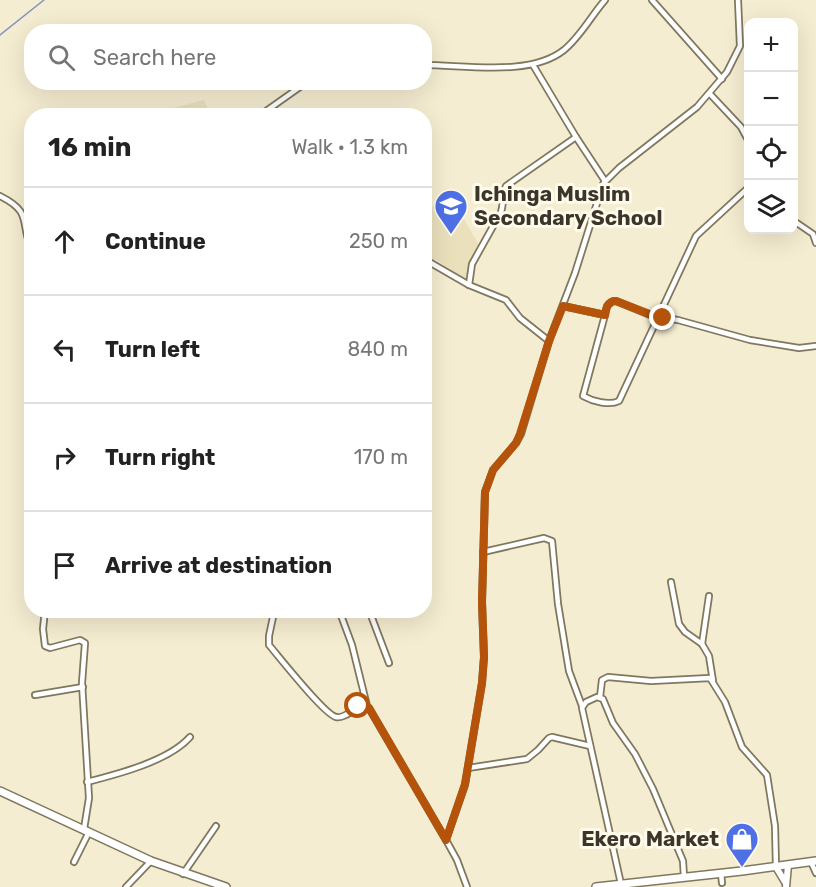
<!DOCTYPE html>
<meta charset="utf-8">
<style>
:root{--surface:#fff;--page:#f6f6f6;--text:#222;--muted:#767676;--line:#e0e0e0}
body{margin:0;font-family:Rubik,sans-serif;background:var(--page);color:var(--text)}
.controls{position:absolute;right:18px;top:18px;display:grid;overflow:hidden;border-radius:12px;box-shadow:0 6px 24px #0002}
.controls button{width:54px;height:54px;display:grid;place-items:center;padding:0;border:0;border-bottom:2px solid var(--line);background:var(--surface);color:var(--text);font:30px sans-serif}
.stop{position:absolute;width:18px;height:18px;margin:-14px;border:4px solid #b45309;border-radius:50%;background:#fff}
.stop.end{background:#b45309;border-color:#fff;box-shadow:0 2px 6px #0008}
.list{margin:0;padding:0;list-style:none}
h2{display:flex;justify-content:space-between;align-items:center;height:78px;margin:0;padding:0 24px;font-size:26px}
h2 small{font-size:20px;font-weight:400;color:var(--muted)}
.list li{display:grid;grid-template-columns:39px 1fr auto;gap:18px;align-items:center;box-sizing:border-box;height:108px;padding:0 24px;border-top:2px solid var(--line)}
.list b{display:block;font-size:22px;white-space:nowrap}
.list em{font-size:20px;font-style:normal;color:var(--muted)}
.icon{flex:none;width:33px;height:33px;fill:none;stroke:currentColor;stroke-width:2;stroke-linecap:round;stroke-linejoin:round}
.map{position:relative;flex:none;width:816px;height:887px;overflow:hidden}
.search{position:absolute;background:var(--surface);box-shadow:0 6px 24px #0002;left:24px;top:24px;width:408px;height:66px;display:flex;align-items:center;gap:15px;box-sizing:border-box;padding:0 21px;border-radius:24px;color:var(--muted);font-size:22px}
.panel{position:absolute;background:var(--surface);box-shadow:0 6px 24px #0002;left:24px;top:108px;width:408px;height:510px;border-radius:24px}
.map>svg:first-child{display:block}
.built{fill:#eae0bc}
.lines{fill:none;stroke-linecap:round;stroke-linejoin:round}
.stream{stroke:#8292bf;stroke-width:1.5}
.minor-casing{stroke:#7f785f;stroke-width:8}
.major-casing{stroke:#7f785f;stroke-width:9}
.highway-casing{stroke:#7f785f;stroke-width:10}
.minor{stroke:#fff;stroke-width:4.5}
.major{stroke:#fff;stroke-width:6}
.highway{stroke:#fff;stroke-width:7}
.route{stroke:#b45309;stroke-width:8}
.labels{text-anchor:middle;stroke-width:6;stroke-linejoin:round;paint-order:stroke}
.poi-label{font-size:21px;font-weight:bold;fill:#3a362b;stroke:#fffae9;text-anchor:start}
</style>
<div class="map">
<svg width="816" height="887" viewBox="0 0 816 887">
<rect width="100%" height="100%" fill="#f5edd1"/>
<g class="built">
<polygon points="204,100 210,115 159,115 169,109"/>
<polygon points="446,193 457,207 479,245 470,260 466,279 461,277 438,261 425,256 425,249 431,238 425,233 425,214"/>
</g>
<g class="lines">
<polyline class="stream" points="0,35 44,0"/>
<defs>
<g id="minor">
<polyline points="652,0 722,79"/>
<path d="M424,65C466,65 530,77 564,50C581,36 591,16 605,0"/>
<polyline points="533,65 576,137 605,181"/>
<polyline points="710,94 741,127 748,140"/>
<polyline points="259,116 307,82"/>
<path d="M0,196C34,213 19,223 32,250"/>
<polyline points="794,221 813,234 816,243"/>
<polyline points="424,259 469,285 506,300 520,318 549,341"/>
<path d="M469,285L472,264L501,212C504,203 502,194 506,186L576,137"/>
<polyline points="563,306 605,315 607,306 613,301 616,301 655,317 678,320 750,340 799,348 816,346"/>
<path d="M605,315L583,396C592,401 609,406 619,401L696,236L748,188"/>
<polyline points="483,552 544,538 552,541 558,604 569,671 582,706"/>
<polyline points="671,582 679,624 685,632 702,644 709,656 713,681"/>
<polyline points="45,610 43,629 45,646 50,648 80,640 85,643 82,683 89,798 84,829"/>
<path d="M269,610L273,617L269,636V645C280,658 324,714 336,717C344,719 354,709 361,705L369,708L446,840"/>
<polyline points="339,610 352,645 367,706"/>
<polyline points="369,610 389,663"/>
<polyline points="702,644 709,596"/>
<polyline points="35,695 83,687"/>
<polyline points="600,697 602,680 608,677 651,681 710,678 725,702 742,747 767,775 775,826 776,867"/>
<polyline points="468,768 527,759 538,750 549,738 552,737 590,746"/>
<path d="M87,782C118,774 169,761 190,737"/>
<polyline points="74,862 89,832"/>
<polyline points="811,862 816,873"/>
<polyline points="721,873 722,883"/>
<polyline points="183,874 216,826"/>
<polyline points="621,884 582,708 586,702 597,697 603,699 613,723 635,754 653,789 683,861 684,877"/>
<polyline points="126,887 151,861"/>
<polyline points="467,887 457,860 446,840 465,785 482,683 484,657 482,602 485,492 493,470 516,443 521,434 549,341 575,273 603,184 619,168 697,107 727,72 740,46 738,0"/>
</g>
<g id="major">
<polyline points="776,867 785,882"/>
<polyline points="786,887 788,865"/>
</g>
<g id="highway">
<polyline points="0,791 151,861 226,887"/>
<polyline points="596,887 742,871 816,861"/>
</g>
</defs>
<use href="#minor" class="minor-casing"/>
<use href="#major" class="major-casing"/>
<use href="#highway" class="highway-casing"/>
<use href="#minor" class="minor"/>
<use href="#major" class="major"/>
<use href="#highway" class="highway"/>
</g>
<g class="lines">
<path class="route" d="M358,706L364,705L369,708L446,840L465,784L482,683L484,657L482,602L485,492L493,470L516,443L520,434L549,341L563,306L605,315C606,309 607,301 616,301L652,315L663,318"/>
</g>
<defs>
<symbol id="school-pin" viewBox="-11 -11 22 30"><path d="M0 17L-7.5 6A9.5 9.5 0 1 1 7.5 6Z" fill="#4e70e4" stroke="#fffae9"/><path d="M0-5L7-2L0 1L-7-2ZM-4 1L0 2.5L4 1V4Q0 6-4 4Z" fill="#fff"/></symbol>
<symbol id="shop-pin" viewBox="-11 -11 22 30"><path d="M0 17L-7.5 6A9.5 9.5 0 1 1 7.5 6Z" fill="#4e70e4" stroke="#fffae9"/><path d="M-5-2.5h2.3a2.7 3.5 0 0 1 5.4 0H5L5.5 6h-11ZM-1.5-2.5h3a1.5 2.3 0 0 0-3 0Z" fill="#fff"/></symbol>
</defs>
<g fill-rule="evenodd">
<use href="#school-pin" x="432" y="187" width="38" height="52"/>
<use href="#shop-pin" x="723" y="820" width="38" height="52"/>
</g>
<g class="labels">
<g class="poi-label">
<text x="474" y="201">Ichinga Muslim<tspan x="474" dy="24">Secondary School</tspan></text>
<text x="719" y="846" text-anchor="end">Ekero Market</text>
</g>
</g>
</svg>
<div class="controls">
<button>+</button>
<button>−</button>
<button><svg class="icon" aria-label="locate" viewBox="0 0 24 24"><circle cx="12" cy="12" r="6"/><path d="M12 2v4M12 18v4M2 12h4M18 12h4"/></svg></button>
<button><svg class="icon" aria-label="layers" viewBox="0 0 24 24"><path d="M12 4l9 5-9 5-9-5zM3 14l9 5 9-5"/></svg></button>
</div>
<div class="stop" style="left:358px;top:706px"></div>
<div class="stop end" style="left:663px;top:318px"></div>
<div class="search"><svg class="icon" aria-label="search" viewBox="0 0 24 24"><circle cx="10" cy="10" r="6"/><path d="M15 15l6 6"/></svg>Search here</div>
<section class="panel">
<h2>16 min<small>Walk · 1.3 km</small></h2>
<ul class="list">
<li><svg class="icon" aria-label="ahead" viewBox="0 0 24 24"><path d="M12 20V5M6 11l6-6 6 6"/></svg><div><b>Continue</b></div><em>250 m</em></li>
<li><svg class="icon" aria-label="left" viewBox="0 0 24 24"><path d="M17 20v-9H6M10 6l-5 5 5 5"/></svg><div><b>Turn left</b></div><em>840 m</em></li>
<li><svg class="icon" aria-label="right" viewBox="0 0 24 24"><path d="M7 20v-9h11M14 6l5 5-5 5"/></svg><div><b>Turn right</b></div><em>170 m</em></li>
<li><svg class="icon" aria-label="arrive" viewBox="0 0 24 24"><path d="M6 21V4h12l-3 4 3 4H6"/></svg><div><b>Arrive at destination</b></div></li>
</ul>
</section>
</div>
